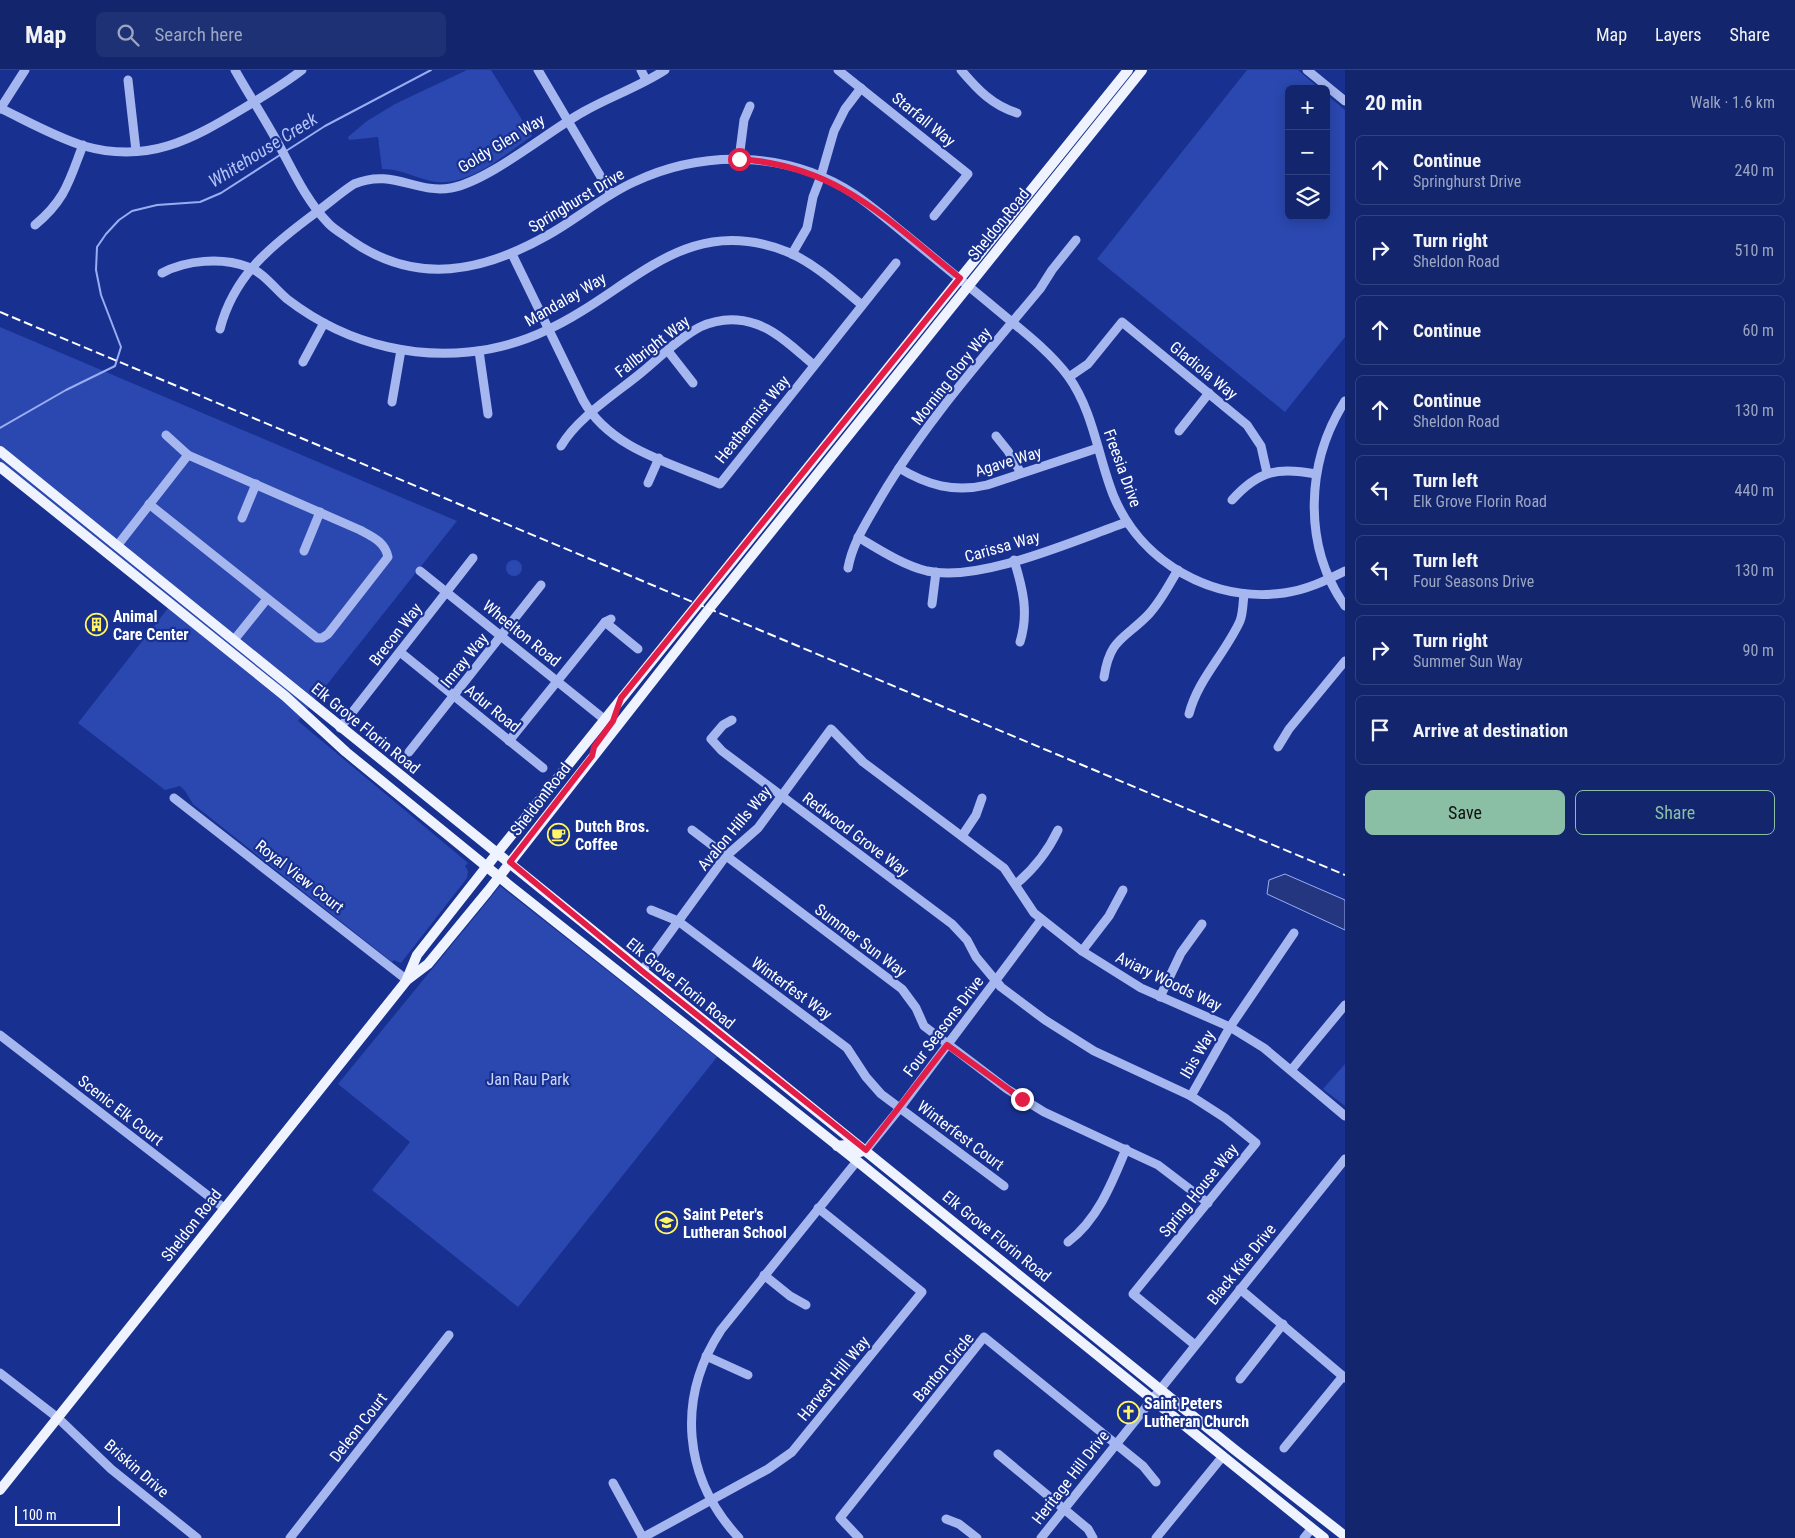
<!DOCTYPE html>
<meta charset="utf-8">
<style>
:root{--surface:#12256d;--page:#1f3175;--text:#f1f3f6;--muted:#9ca5c2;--line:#314280;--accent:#8abfa5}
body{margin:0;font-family:"Roboto Condensed",sans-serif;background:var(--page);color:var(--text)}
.controls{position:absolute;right:15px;top:15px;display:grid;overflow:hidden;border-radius:8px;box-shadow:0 2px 12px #0003}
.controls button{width:45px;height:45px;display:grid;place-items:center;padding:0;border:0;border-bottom:1px solid var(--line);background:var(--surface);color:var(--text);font:25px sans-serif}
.scale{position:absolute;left:15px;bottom:12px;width:105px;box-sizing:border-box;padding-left:5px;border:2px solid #fff;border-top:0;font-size:14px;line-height:18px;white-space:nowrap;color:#fff;-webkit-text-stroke:4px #183191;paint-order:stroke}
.stop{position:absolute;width:15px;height:15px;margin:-11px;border:4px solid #e11d48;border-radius:50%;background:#fff}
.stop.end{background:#e11d48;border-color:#fff;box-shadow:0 1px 5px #0008}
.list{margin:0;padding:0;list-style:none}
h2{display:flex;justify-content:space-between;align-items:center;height:65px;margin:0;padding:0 20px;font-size:21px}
h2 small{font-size:16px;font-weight:400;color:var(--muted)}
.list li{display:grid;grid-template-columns:32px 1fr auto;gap:15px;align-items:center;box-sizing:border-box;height:70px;margin:0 10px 10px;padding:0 10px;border:1px solid var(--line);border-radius:8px}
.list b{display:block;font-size:19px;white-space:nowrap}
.list p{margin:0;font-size:16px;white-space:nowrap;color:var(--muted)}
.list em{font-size:16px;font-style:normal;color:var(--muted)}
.actions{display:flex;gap:10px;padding:15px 20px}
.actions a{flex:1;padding:11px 0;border:1px solid var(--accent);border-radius:8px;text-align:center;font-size:18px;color:var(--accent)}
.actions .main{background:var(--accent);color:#111}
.icon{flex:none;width:28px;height:28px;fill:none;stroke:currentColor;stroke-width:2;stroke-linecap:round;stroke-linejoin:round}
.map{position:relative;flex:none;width:1345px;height:1468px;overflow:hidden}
header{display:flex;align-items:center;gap:30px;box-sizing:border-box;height:70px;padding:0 25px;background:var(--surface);border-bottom:1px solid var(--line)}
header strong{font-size:24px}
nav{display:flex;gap:28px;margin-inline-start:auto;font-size:18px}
.search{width:350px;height:45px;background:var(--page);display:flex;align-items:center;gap:12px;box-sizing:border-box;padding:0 18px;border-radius:8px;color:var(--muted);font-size:19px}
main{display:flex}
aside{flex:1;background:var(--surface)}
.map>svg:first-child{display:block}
.green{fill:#2a48b0}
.water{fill:#23367f;stroke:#99aef2}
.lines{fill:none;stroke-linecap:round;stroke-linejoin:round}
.stream{stroke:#99aef2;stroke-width:2}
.minor{stroke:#a6b7f0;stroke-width:9}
.major{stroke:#eff2ff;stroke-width:10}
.rail{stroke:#fff;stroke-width:2;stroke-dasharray:9 4;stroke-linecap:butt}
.route{stroke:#e11d48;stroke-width:6}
.labels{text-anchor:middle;stroke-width:4.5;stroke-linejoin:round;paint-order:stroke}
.street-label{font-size:16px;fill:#fff;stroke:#183191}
.poi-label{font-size:16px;font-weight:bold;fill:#fff;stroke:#183191;text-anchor:start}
.park-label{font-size:16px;fill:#cdd7fb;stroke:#183191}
.water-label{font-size:18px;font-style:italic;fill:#b2c2f7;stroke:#183191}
</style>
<header>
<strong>Map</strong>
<div class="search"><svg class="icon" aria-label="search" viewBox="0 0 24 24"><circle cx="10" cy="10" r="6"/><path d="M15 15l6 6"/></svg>Search here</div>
<nav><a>Map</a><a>Layers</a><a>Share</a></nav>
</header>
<main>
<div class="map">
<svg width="1345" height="1468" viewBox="0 0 1345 1468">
<rect width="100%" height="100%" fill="#183191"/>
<g class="green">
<path d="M467,0H491L532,66C504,85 467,119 431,111C414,107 400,99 382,99L378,67L349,70L348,67L367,51L395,34Z"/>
<polygon points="1247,0 1298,0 1320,19 1289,19 1289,146 1326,146 1326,24 1345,40 1345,267 1285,342 1097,189"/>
<polygon points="0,257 457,451 298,651 468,793 465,796 468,801 467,808 401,893 394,890 392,892 193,734 185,721 180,716 165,720 78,653 169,537 0,401"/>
<circle cx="514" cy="498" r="8"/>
<polygon points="500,816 717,987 518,1237 372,1120 410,1072 338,1014"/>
<polygon points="1345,994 1345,1036 1323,1019"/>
</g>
<polygon class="water" points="1285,804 1345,830 1345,860 1267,824 1269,810"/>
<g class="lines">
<g class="stream">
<polyline points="286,81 325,56 431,0"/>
<polyline points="0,358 66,320 115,296 121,277 101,225 96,200 97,177 106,164 119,150 132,141 157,135 200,132 221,123 280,85"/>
</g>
<g class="minor">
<path d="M235,0C249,25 265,49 279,75C293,101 307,132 329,154C335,160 344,165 352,171C417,216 483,202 548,165C577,149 603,126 634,112C704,79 788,81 854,124C872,136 889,151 905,164C933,187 961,210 989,233C1016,256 1047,278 1068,306C1094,342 1098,388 1114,427C1142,493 1213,533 1284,523C1306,520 1325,511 1345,501"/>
<polyline points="538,0 611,124"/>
<polyline points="641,0 646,10"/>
<polyline points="838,0 968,104 934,146"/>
<path d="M961,0C978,20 992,35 1017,43"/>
<polyline points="1307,0 1345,31"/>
<polyline points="128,10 136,81"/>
<path d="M0,38C27,51 55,67 84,76C148,94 191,70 244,38C264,26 284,14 302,0"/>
<polyline points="0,39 25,0"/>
<polyline points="739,89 744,50 750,36"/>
<path d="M35,155C66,129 69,111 83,75"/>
<path d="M512,184L583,330C610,379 671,393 720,414L896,193"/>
<polyline points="792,184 807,158 813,127 821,106 834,61 845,39 861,18"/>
<path d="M162,203C186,190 222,187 248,197C263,202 275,219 287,229C317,252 352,269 388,277C441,289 497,284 547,260C632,221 685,139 790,183C817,195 840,217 862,235"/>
<path d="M220,259C234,205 271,176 314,144C328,134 340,123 354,114C393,98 415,124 451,118C489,111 547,62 583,42C609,27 639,17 665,0"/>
<polyline points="479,281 488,344"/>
<polyline points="668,281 693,313"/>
<polyline points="303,292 324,253"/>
<polyline points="1069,307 1088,294 1122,252 1247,355 1261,376 1267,403"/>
<path d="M1345,331C1306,392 1302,475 1345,536"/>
<polyline points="392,332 401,280"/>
<polyline points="1179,361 1209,323"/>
<polyline points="996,366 1008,381 1021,403"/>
<path d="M561,376C578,347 617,323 642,302C660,287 679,268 700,257C711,252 724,249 737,250C769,252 791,276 814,295"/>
<path d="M899,398C927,415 954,423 987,415L1098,378"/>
<polyline points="648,413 659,388"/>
<path d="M1232,430C1259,400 1278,397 1316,404"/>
<path d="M149,434L317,568H322L328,564L388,487C385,472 373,467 360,460L188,385"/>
<polyline points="242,448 256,414"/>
<path d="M858,467C880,480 903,495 927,501C980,513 1075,470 1127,452"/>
<polyline points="117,476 188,385 166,365"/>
<polyline points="304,481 320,442"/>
<path d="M1014,490C1023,519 1029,543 1020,572"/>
<path d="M848,498C852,476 863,458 874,439C919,359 982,289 1040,219L1052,200L1076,170"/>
<polyline points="420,501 604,649"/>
<polyline points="932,534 936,502"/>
<polyline points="605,552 638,579"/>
<polyline points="234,570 267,529"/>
<polyline points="400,582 543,698"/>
<path d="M1104,607C1110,569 1123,570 1147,546C1160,533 1168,516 1178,500"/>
<path d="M1189,644C1198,609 1225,584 1240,551C1243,544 1243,532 1244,524"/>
<polyline points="732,650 723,655 711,669 722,681 952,854 967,870 976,887 1001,917 1045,950 1094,981 1191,1026 1225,1048 1256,1073 1133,1224 1195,1275"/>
<polyline points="340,658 473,488"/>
<polyline points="509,671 605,552 611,549"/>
<polyline points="1278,677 1289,659 1345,591"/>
<polyline points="409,682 541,515"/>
<polyline points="174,728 407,910"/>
<polyline points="692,760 902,919 916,938 924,956 1007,1019 1044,1042 1158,1095 1208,1133"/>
<polyline points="962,766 976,745 982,728"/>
<path d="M1016,814C1034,799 1048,781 1058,760"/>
<polyline points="651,840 678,851 847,978 866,1007 881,1024 1004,1116"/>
<polyline points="1082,881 1109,846 1123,820"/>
<polyline points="642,901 725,787 758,758 831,659 863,692 1004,798 1034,843 1082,881 1141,918 1230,957 1264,978 1345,1046"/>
<polyline points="1160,927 1181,883 1202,854"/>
<polyline points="0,965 224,1138"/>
<polyline points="1292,999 1345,935"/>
<polyline points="1191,1026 1230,957 1294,863"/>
<polyline points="866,1080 900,1038 1041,850"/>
<path d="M1068,1172C1098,1149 1112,1113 1126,1079"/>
<polyline points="764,1205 790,1226 806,1235"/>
<polyline points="1240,1219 1345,1308"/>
<polyline points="706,1286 748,1305"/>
<polyline points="0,1303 58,1348 111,1399 197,1468"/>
<polyline points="1240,1309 1283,1254"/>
<polyline points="1284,1378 1343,1306"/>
<polyline points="998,1384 1088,1459 1093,1468"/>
<polyline points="613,1413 643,1468"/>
<polyline points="946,1449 959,1454 977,1468"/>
<polyline points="290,1468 449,1265"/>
<polyline points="642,1468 768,1399 792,1382 922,1222 818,1138"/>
<path d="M739,1468C683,1408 676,1329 721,1260L857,1091"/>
<polyline points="859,1468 840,1448 984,1267 1143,1396 1156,1412"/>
<polyline points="1041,1468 1345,1089"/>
<polyline points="1156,1468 1223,1386"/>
<polyline points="1304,1468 1312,1458"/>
</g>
<g class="major">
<polyline points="0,381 1235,1380 1345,1466"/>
<polyline points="0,397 285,626 346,682 509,815 857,1091 1324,1468"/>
<polyline points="407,909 417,885 498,782 1128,0"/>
<polyline points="837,1076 846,1075 860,1082 866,1080"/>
<polyline points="0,1420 407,910 428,894 488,821 709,539 1142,0"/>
</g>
<polyline class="rail" points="0,242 1345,805"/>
</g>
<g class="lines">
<path class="route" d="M739,89C839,96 886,149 960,208L621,628L613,651L594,677L592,686L510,792L642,901L866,1080L947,975L1022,1029"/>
</g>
<defs>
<symbol id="building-ring" viewBox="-11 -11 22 22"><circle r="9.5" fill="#183191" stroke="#fff565" stroke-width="1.5"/><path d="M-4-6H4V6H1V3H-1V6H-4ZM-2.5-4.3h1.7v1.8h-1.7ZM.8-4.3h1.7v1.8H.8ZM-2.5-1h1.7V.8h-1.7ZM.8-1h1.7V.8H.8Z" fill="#fff565"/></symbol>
<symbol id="cafe-ring" viewBox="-11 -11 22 22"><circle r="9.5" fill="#183191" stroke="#fff565" stroke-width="1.5"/><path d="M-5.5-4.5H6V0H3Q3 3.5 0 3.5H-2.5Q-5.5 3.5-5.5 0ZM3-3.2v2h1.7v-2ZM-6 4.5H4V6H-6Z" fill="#fff565"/></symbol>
<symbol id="school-ring" viewBox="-11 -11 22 22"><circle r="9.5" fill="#183191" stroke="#fff565" stroke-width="1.5"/><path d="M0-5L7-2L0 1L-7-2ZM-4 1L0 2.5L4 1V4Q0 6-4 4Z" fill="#fff565"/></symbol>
<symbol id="church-ring" viewBox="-11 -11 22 22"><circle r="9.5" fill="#183191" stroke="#fff565" stroke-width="1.5"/><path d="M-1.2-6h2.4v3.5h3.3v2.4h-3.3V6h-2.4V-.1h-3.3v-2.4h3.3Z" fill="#fff565"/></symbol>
</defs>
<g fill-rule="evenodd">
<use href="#building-ring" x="84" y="542" width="25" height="25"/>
<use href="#cafe-ring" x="546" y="752" width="25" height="25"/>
<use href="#school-ring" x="654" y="1140" width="25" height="25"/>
<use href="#church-ring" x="1116" y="1330" width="25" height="25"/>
</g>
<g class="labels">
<g class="street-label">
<text transform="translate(924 49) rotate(39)" y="6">Starfall Way</text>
<text transform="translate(501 73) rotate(-31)" y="6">Goldy Glen Way</text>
<text transform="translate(576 130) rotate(-31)" y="6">Springhurst Drive</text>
<text transform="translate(998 154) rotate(-51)" y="6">Sheldon Road</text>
<text transform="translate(565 229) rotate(-30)" y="6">Mandalay Way</text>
<text transform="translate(652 276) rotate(-38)" y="6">Fallbright Way</text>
<text transform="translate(1204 300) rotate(39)" y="6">Gladiola Way</text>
<text transform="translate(951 306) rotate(-52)" y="6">Morning Glory Way</text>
<text transform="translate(752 349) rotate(-51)" y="6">Heathermist Way</text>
<text transform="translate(1008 391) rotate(-17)" y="6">Agave Way</text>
<text transform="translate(1123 398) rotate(70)" y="6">Freesia Drive</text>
<text transform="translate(1002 476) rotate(-16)" y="6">Carissa Way</text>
<text transform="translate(522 563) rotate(39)" y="6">Wheelton Road</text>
<text transform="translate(395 564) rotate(-52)" y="6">Brecon Way</text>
<text transform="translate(464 590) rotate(-51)" y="6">Imray Way</text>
<text transform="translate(493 638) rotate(39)" y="6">Adur Road</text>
<text transform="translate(366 658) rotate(39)" y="6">Elk Grove Florin Road</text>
<text transform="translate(540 729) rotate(-52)" y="6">Sheldon Road</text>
<text transform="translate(734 758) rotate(-50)" y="6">Avalon Hills Way</text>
<text transform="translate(856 764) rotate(37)" y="6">Redwood Grove Way</text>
<text transform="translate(300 806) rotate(38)" y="6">Royal View Court</text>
<text transform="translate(861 870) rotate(37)" y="6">Summer Sun Way</text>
<text transform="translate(1169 911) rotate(26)" y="6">Aviary Woods Way</text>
<text transform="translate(681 913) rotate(39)" y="6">Elk Grove Florin Road</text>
<text transform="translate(792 918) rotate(36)" y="6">Winterfest Way</text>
<text transform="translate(943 956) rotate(-53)" y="6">Four Seasons Drive</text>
<text transform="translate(1197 984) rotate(-60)" y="6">Ibis Way</text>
<text transform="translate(121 1040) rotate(38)" y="6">Scenic Elk Court</text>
<text transform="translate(961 1065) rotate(37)" y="6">Winterfest Court</text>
<text transform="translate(1198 1120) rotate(-51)" y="6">Spring House Way</text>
<text transform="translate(191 1155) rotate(-52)" y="6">Sheldon Road</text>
<text transform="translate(997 1166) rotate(39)" y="6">Elk Grove Florin Road</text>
<text transform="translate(1241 1194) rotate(-51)" y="6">Black Kite Drive</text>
<text transform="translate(943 1297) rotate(-50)" y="6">Banton Circle</text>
<text transform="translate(833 1308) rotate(-51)" y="6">Harvest Hill Way</text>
<text transform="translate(358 1357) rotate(-52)" y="6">Deleon Court</text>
<text transform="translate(137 1398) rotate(41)" y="6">Briskin Drive</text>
<text transform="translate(1070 1407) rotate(-52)" y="6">Heritage Hill Drive</text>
</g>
<g class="poi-label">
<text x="113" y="552">Animal<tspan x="113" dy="18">Care Center</tspan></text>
<text x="575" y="762">Dutch Bros.<tspan x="575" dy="18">Coffee</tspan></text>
<text x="683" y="1150">Saint Peter's<tspan x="683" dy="18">Lutheran School</tspan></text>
<text x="1144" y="1339">Saint Peters<tspan x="1144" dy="18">Lutheran Church</tspan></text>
</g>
<g class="park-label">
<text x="528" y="1015">Jan Rau Park</text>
</g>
<g class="water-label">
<text transform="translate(263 80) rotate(-32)" y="6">Whitehouse Creek</text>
</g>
</g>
</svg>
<div class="controls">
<button>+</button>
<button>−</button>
<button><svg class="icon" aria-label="layers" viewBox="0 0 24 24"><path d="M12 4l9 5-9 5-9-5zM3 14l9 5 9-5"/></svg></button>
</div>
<div class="scale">100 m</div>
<div class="stop" style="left:739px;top:89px"></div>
<div class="stop end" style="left:1022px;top:1029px"></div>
</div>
<aside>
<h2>20 min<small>Walk · 1.6 km</small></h2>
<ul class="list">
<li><svg class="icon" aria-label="ahead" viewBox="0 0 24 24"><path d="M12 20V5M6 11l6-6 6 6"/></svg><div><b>Continue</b><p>Springhurst Drive</p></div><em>240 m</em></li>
<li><svg class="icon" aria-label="right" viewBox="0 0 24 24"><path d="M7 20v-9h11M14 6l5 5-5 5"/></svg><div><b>Turn right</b><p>Sheldon Road</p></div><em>510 m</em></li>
<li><svg class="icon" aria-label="ahead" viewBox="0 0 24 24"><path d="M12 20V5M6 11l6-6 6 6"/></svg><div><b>Continue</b></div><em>60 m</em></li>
<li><svg class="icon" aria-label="ahead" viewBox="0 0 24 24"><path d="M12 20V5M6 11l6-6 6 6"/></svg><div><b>Continue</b><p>Sheldon Road</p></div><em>130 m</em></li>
<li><svg class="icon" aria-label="left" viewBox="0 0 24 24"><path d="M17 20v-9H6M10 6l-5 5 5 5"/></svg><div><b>Turn left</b><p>Elk Grove Florin Road</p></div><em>440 m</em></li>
<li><svg class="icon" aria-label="left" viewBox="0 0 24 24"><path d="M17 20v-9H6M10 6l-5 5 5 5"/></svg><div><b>Turn left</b><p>Four Seasons Drive</p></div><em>130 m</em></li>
<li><svg class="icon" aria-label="right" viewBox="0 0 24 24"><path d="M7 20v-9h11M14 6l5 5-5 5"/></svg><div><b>Turn right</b><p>Summer Sun Way</p></div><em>90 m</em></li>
<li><svg class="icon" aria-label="arrive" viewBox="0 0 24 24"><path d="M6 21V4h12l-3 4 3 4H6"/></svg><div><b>Arrive at destination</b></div></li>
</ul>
<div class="actions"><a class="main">Save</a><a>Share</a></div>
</aside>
</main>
